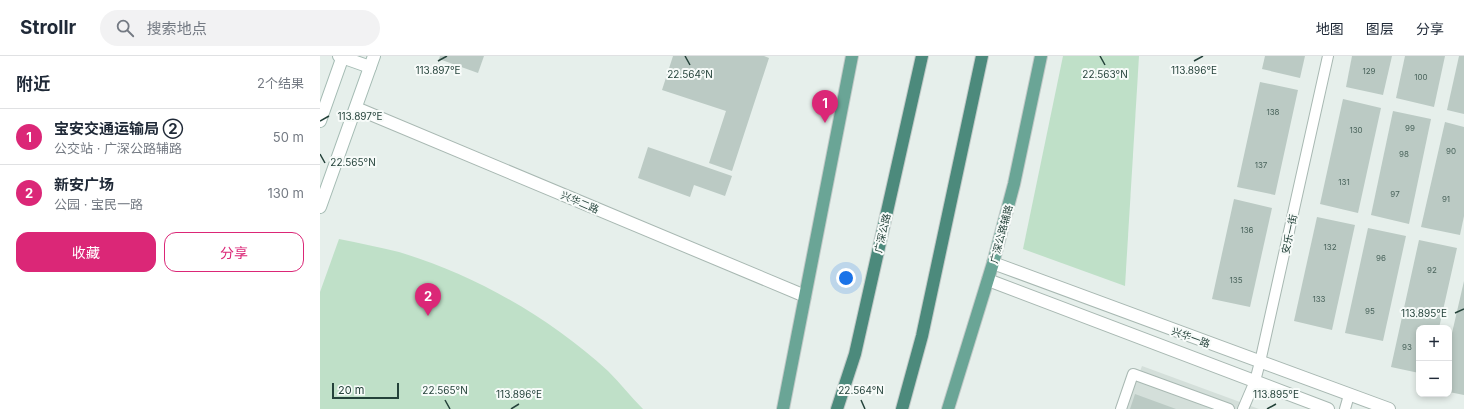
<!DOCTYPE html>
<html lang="zh">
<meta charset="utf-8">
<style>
:root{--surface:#fff;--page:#f2f2f3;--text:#1f2937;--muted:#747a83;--line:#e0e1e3;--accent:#db2777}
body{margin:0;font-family:Inter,"Noto Sans SC",sans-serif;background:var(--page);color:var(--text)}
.controls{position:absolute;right:12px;bottom:12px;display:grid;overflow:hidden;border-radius:8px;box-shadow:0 2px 6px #0003}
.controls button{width:36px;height:36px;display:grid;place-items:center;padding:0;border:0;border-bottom:1px solid var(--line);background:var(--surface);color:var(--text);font:20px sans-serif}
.scale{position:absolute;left:12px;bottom:10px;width:67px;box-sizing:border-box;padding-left:4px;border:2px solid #24423a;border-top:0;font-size:11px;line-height:14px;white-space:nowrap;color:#24423a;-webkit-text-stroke:3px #f7fbf9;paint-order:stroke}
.you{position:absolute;left:526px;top:222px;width:14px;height:14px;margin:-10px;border:3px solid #fff;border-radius:50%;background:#1a73e8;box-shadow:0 0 0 6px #1a73e833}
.badge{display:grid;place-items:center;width:26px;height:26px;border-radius:50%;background:var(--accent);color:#fff;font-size:13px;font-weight:700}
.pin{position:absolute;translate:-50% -33px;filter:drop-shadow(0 1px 2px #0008)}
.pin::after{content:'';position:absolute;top:21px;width:14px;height:12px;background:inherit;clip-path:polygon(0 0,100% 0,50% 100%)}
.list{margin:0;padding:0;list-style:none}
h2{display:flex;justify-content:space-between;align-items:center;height:52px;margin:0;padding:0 16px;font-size:17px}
h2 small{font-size:13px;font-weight:400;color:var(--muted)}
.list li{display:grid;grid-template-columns:26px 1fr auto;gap:12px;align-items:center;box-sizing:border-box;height:56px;padding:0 16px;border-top:1px solid var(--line)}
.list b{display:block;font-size:15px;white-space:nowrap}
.list p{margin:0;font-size:13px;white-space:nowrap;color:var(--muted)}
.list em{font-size:13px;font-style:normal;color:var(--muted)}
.actions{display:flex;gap:8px;padding:12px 16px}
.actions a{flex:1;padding:9px 0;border:1px solid var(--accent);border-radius:12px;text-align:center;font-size:14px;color:var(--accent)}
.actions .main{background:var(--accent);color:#fff}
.icon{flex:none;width:22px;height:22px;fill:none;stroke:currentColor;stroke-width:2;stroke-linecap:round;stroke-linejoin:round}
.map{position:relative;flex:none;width:1144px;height:353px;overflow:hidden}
header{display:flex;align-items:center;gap:24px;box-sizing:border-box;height:56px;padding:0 20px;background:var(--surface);border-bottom:1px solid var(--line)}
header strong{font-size:19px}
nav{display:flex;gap:22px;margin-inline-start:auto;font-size:14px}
.search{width:280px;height:36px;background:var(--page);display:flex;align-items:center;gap:10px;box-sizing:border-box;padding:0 14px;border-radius:22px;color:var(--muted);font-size:15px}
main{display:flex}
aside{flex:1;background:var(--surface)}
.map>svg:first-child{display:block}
.built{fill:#d4dfda}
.green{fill:#bfe0c8}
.building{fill:#bbcac4}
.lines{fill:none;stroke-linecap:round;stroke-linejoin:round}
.service-casing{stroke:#a8b8b2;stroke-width:12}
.minor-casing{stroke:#a8b8b2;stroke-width:14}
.tertiary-casing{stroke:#a8b8b2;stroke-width:14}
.secondary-casing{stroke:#a4bbb3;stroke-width:14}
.primary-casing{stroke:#c2cac8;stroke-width:14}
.trunk-casing{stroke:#c2cac8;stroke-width:14}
.service{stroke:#fff;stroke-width:10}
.minor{stroke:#fff;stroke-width:12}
.tertiary{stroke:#fff;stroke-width:12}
.secondary{stroke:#fff;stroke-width:12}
.primary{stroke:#6aa596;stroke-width:12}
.trunk{stroke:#4c8a7c;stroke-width:12}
.ticks{fill:none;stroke:#24423a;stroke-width:1.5}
.labels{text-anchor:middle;stroke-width:4;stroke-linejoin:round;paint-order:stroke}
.number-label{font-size:8px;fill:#4a645c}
.street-label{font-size:10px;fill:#24423a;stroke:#f7fbf9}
.ticks-label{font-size:10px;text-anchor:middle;fill:#24423a;stroke:#f7fbf9;stroke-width:4;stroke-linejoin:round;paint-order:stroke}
</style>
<header>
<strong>Strollr</strong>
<div class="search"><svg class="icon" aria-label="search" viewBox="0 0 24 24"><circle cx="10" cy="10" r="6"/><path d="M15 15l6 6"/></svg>搜索地点</div>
<nav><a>地图</a><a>图层</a><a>分享</a></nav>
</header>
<main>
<aside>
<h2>附近<small>2个结果</small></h2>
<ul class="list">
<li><span class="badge">1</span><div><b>宝安交通运输局 ②</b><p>公交站 · 广深公路辅路</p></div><em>50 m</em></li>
<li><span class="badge">2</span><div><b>新安广场</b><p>公园 · 宝民一路</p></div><em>130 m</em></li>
</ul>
<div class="actions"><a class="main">收藏</a><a>分享</a></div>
</aside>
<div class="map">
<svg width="1144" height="353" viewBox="0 0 1144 353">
<rect width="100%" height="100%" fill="#e6efeb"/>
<polygon class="built" points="822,310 939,353 806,353"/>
<g class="green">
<polygon points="743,0 819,0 805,230 703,193"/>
<path d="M19,183C39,187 59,191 79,196C155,219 229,261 288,315C300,327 311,341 323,353H0V236Z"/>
</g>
<g class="building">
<polygon points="120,0 164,0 158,17 119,3"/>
<polygon points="353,0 444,0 449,2 412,115 389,107 406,55 342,34"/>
<polygon points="945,0 985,0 980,22 942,13"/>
<polygon points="1032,0 1072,0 1063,39 1026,31"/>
<polygon points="1085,0 1125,0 1114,51 1076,42"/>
<polygon points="1139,0 1144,0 1144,58 1127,54"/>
<polygon points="940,26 978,34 955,139 917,131"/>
<polygon points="1023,43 1061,52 1038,157 1000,148"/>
<polygon points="1073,55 1111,63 1089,168 1051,159"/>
<polygon points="1125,66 1144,71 1144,160 1140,179 1101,171"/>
<polygon points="328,91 412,120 405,140 374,129 370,141 318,122"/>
<polygon points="914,143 952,152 930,251 892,243"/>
<polygon points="997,161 1035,169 1012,274 974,265"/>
<polygon points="1048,172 1086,180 1063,285 1025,277"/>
<polygon points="1099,184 1137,192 1119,272 1099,272 1099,317 1071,311"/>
<polygon points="1144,225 1144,339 1129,336 1129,290"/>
<polygon points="815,338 856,353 810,353"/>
</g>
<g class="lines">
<defs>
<g id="service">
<polyline points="801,353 813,318 909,353"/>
<polyline points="923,353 935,325 940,306 1008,0"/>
<polyline points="1025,353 1029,339"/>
</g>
<polyline id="minor" points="36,52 485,240"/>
<g id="tertiary">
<polyline points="673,207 1069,353"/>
<polyline points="668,224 1008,353"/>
</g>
<g id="secondary">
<polyline points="19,0 50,11"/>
<polyline points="0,65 23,0"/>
<polyline points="0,151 54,0"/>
</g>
<g id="primary">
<polyline points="463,353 532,0"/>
<polyline points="628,353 673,207 694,128 721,0"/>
</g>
<g id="trunk">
<polyline points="517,353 535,298 602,0"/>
<polyline points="582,353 602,280 662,0"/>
</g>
</defs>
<use href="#service" class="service-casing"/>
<use href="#minor" class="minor-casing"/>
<use href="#tertiary" class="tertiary-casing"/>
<use href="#secondary" class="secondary-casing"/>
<use href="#primary" class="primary-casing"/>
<use href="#trunk" class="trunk-casing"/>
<use href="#service" class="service"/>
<use href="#minor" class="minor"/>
<use href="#tertiary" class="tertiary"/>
<use href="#secondary" class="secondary"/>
<use href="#primary" class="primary"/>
<use href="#trunk" class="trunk"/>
</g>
<path class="ticks" d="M365,0L370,9M780,0L785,9M118,5L127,0M874,5L883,0M0,65L9,60M0,98L5,107M1135,257L1144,253M125,344L130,353M541,344L545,353M191,353L199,348M947,353L956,348"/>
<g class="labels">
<g class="number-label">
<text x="1049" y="18">129</text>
<text x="1101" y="24">100</text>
<text x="953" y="59">138</text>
<text x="1090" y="75">99</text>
<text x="1036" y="77">130</text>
<text x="1131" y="98">90</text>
<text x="1084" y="101">98</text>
<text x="941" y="112">137</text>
<text x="1024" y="129">131</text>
<text x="1075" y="141">97</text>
<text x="1126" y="146">91</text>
<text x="927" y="177">136</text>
<text x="1010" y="194">132</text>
<text x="1061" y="205">96</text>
<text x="1112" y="217">92</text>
<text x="916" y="227">135</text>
<text x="999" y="246">133</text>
<text x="1050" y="258">95</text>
<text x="1087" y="294">93</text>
</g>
<g class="street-label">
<text transform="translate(260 146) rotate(23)" y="4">兴华二路</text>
<text transform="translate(562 177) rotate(-77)" y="4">广深公路</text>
<text transform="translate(681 178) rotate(-75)" y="4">广深公路辅路</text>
<text transform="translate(969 178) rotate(-78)" y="4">安乐一街</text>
<text transform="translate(871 281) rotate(20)" y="4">兴华一路</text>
</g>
</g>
<g class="ticks-label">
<text x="874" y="18">113.896°E</text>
<text x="118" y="18">113.897°E</text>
<text x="370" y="22">22.564°N</text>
<text x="785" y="22">22.563°N</text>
<text x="40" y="64">113.897°E</text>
<text x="33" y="110">22.565°N</text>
<text x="1104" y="261">113.895°E</text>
<text x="125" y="338">22.565°N</text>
<text x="541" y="338">22.564°N</text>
<text x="199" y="342">113.896°E</text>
<text x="956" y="342">113.895°E</text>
</g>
</svg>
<div class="controls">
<button>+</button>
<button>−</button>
</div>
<div class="scale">20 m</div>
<div class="you"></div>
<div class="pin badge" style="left:505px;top:67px">1</div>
<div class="pin badge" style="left:108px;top:260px">2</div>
</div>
</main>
